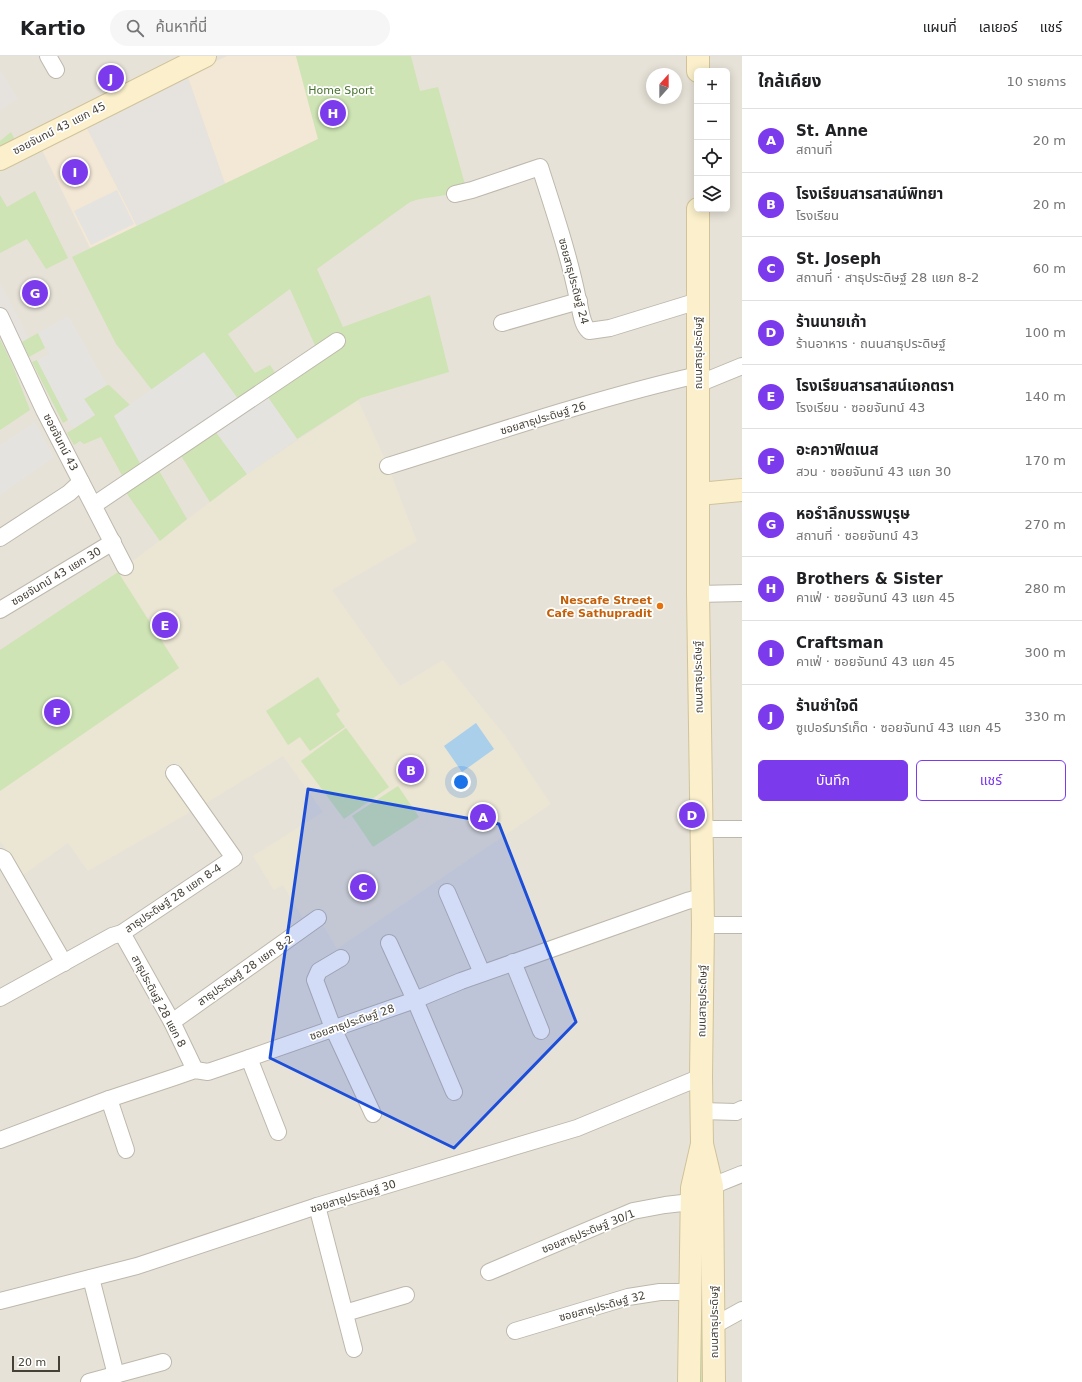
<!DOCTYPE html>
<html lang="th">
<meta charset="utf-8">
<style>
:root{--surface:#fff;--page:#f6f6f6;--text:#202124;--muted:#757577;--line:#e0e0e0;--accent:#7c3aed}
body{margin:0;font-family:"DejaVu Sans","Noto Sans Thai",sans-serif;background:var(--page);color:var(--text)}
.controls{position:absolute;right:12px;top:12px;display:grid;overflow:hidden;border-radius:6px;box-shadow:0 2px 10px #0003}
.controls button{width:36px;height:36px;display:grid;place-items:center;padding:0;border:0;border-bottom:1px solid var(--line);background:var(--surface);color:var(--text);font:20px sans-serif}
.compass{position:absolute;left:646px;top:12px;width:36px;height:36px;border-radius:50%;background:var(--surface);box-shadow:0 2px 10px #0003;rotate:21deg}
.scale{position:absolute;left:12px;bottom:10px;width:48px;box-sizing:border-box;padding-left:4px;border:2px solid #464137;border-top:0;font-size:11px;line-height:14px;white-space:nowrap;color:#464137;-webkit-text-stroke:3px #fff;paint-order:stroke}
.you{position:absolute;left:461px;top:726px;width:14px;height:14px;margin:-10px;border:3px solid #fff;border-radius:50%;background:#1a73e8;box-shadow:0 0 0 6px #1a73e833}
.badge{display:grid;place-items:center;width:26px;height:26px;border-radius:50%;background:var(--accent);color:#fff;font-size:13px;font-weight:700}
.pin{position:absolute;translate:-50% -50%;border:2px solid #fff;box-shadow:0 1px 4px #0006}
.list{margin:0;padding:0;list-style:none}
h2{display:flex;justify-content:space-between;align-items:center;height:52px;margin:0;padding:0 16px;font-size:17px}
h2 small{font-size:13px;font-weight:400;color:var(--muted)}
.list li{display:grid;grid-template-columns:26px 1fr auto;gap:12px;align-items:center;box-sizing:border-box;height:64px;padding:0 16px;border-top:1px solid var(--line)}
.list b{display:block;font-size:15px;white-space:nowrap}
.list p{margin:0;font-size:13px;white-space:nowrap;color:var(--muted)}
.list em{font-size:13px;font-style:normal;color:var(--muted)}
.actions{display:flex;gap:8px;padding:12px 16px}
.actions a{flex:1;padding:9px 0;border:1px solid var(--accent);border-radius:6px;text-align:center;font-size:14px;color:var(--accent)}
.actions .main{background:var(--accent);color:#fff}
.icon{flex:none;width:22px;height:22px;fill:none;stroke:currentColor;stroke-width:2;stroke-linecap:round;stroke-linejoin:round}
.map{position:relative;flex:none;width:742px;height:1326px;overflow:hidden}
header{display:flex;align-items:center;gap:24px;box-sizing:border-box;height:56px;padding:0 20px;background:var(--surface);border-bottom:1px solid var(--line)}
header strong{font-size:19px}
nav{display:flex;gap:22px;margin-inline-start:auto;font-size:14px}
.search{width:280px;height:36px;background:var(--page);display:flex;align-items:center;gap:10px;box-sizing:border-box;padding:0 14px;border-radius:22px;color:var(--muted);font-size:15px}
main{display:flex}
aside{flex:1;background:var(--surface)}
.map>svg:first-child{display:block}
.residential{fill:#e7e2d7;fill-rule:evenodd}
.commercial{fill:#f3e7d5}
.industrial{fill:#e6e2dd}
.education{fill:#ebe5d3}
.green{fill:#cee4b4}
.parking{fill:#e5e3e0}
.water{fill:#a9cfeb}
.lines{fill:none;stroke-linecap:round;stroke-linejoin:round}
.street-casing{stroke:#beb8ac;stroke-width:18}
.secondary-casing{stroke:#d0c39b;stroke-width:24}
.street{stroke:#fff;stroke-width:16}
.secondary{stroke:#fbf0cb;stroke-width:22}
.marked{fill:#1d4ed8;fill-opacity:0.2;stroke:#1d4ed8;stroke-width:3;stroke-linejoin:round}
.food-dot{fill:#e8710a;stroke:#fff;stroke-width:1.5}
.labels{text-anchor:middle;stroke-width:3.5;stroke-linejoin:round;paint-order:stroke}
.park-label{font-size:11px;fill:#48742e;stroke:#fff}
.street-label{font-size:11px;fill:#464137;stroke:#fff}
.food-label{font-size:11px;font-weight:bold;fill:#c56008;stroke:#fff;text-anchor:end}
</style>
<header>
<strong>Kartio</strong>
<div class="search"><svg class="icon" aria-label="search" viewBox="0 0 24 24"><circle cx="10" cy="10" r="6"/><path d="M15 15l6 6"/></svg>ค้นหาที่นี่</div>
<nav><a>แผนที่</a><a>เลเยอร์</a><a>แชร์</a></nav>
</header>
<main>
<div class="map">
<svg width="742" height="1326" viewBox="0 0 742 1326">
<rect width="100%" height="100%" fill="#f3f0e8"/>
<path class="residential" d="M0,0H742V1326H0ZM697,15H727V153H697ZM652,18H676V42H652Z"/>
<g class="commercial">
<polygon points="227,0 296,0 318,83 225,128 187,19"/>
<polygon points="87,72 137,170 90,192 41,92"/>
</g>
<g class="industrial">
<polygon points="0,13 18,43 0,55"/>
<polygon points="187,19 225,128 137,170 87,72"/>
<polygon points="0,226 29,282 22,287 29,301 12,308 0,283"/>
</g>
<polygon class="education" points="358,344 388,410 417,485 332,534 400,630 443,604 507,682 551,748 337,893 317,859 305,866 283,829 274,834 253,800 323,756 283,700 211,744 88,815 68,787 23,819 0,785 0,597 129,508 247,418"/>
<g class="green">
<path d="M296,0H411L420,35L438,31L466,132C448,142 429,139 410,146L317,213L343,271L430,239L449,316L361,342L297,383L267,340L346,285L341,279V276L340,278L317,294L290,233L228,278L255,317L270,309L278,321L241,347L152,334L116,288L72,201L318,83Z"/>
<polygon points="11,76 15,84 0,94 0,85"/>
<polygon points="35,135 68,202 46,213 27,183 0,197 0,139 7,151"/>
<polygon points="38,277 45,292 29,301 22,286"/>
<polygon points="0,283 12,308 30,354 0,374"/>
<polygon points="37,304 68,364 63,367 32,306"/>
<polygon points="107,329 109,329 130,349 142,411 124,423 101,381 84,388 80,385 74,389 67,377 95,359 84,343"/>
<polygon points="215,375 247,418 210,446 180,398"/>
<polygon points="158,413 187,463 160,485 125,435"/>
<polygon points="118,516 179,612 0,735 0,594"/>
<polygon points="318,621 340,655 336,658 345,671 310,695 300,681 288,689 266,655"/>
<polygon points="346,672 389,731 344,763 301,705"/>
<polygon points="398,730 419,761 373,791 352,760"/>
<polygon points="701,1130 704,1326 699,1326"/>
</g>
<g class="parking">
<polygon points="117,134 134,168 91,189 74,155"/>
<polygon points="68,260 107,329 84,343 95,359 73,373 37,304 49,298 38,277"/>
<polygon points="204,296 241,347 267,340 297,383 247,418 208,365 142,411 114,360"/>
<polygon points="35,366 54,401 0,439 0,389"/>
</g>
<polygon class="water" points="476,667 494,693 462,716 444,690"/>
<g class="lines">
<defs>
<g id="street">
<polyline points="48,0 56,14"/>
<path d="M455,138L472,134L540,111C554,155 569,199 578,244C581,253 581,268 589,275L610,272L698,245"/>
<polyline points="0,260 44,354 125,511"/>
<polyline points="502,267 579,245"/>
<polyline points="698,328 742,310"/>
<path d="M388,410C491,378 593,343 698,319"/>
<polyline points="94,449 337,285"/>
<polyline points="0,482 69,437 81,426"/>
<polyline points="698,538 742,537"/>
<polyline points="0,554 113,486"/>
<polyline points="701,773 742,773"/>
<polyline points="0,801 4,803 64,907"/>
<polyline points="447,836 482,917"/>
<polyline points="703,869 742,869"/>
<polyline points="122,877 172,966 195,1014"/>
<polyline points="389,887 415,944 454,1036"/>
<polyline points="341,902 319,915 315,924 333,972 373,1058"/>
<polyline points="513,906 541,975"/>
<polyline points="0,942 112,880 122,877 234,802 174,717"/>
<polyline points="172,966 318,862"/>
<polyline points="249,1002 278,1076"/>
<polyline points="109,1043 126,1094"/>
<polyline points="702,1055 736,1056 742,1053"/>
<polyline points="0,1084 109,1043 175,1021 195,1014 208,1016 249,1002 415,944 461,925 687,845 702,841"/>
<polyline points="712,1130 742,1118"/>
<polyline points="317,1150 354,1293"/>
<polyline points="489,1216 633,1155 665,1149 691,1146"/>
<polyline points="91,1222 116,1319"/>
<polyline points="0,1245 137,1210 317,1150 577,1072 701,1021"/>
<polyline points="345,1257 406,1239"/>
<polyline points="715,1269 742,1254"/>
<polyline points="515,1275 628,1241 660,1236 691,1236"/>
<polyline points="89,1326 163,1306"/>
</g>
<g id="secondary">
<polyline points="698,0 698,15"/>
<polyline points="0,103 205,0"/>
<polyline points="699,438 742,434"/>
<polyline points="702,1088 712,1130 714,1326"/>
<polyline points="689,1326 692,1132 702,1088 701,1021 703,869 698,538 698,153"/>
</g>
</defs>
<use href="#street" class="street-casing"/>
<use href="#secondary" class="secondary-casing"/>
<use href="#street" class="street"/>
<use href="#secondary" class="secondary"/>
</g>
<path class="marked" d="M308,733L499,768L576,966L454,1092L270,1002Z"/>
<circle class="food-dot" cx="660" cy="550" r="4"/>
<g class="labels">
<g class="park-label">
<text x="341" y="38">Home Sport</text>
</g>
<g class="street-label">
<text transform="translate(59 72) rotate(-27)" y="4">ซอยจันทน์ 43 แยก 45</text>
<text transform="translate(574 225) rotate(75)" y="4">ซอยสาธุประดิษฐ์ 24</text>
<text transform="translate(698 297) rotate(-90)" y="4">ถนนสาธุประดิษฐ์</text>
<text transform="translate(543 362) rotate(-17)" y="4">ซอยสาธุประดิษฐ์ 26</text>
<text transform="translate(61 386) rotate(63)" y="4">ซอยจันทน์ 43</text>
<text transform="translate(56 520) rotate(-31)" y="4">ซอยจันทน์ 43 แยก 30</text>
<text transform="translate(698 621) rotate(-91)" y="4">ถนนสาธุประดิษฐ์</text>
<text transform="translate(173 842) rotate(-34)" y="4">สาธุประดิษฐ์ 28 แยก 8-4</text>
<text transform="translate(245 914) rotate(-35)" y="4">สาธุประดิษฐ์ 28 แยก 8-2</text>
<text transform="translate(159 945) rotate(62)" y="4">สาธุประดิษฐ์ 28 แยก 8</text>
<text transform="translate(702 945) rotate(-89)" y="4">ถนนสาธุประดิษฐ์</text>
<text transform="translate(352 966) rotate(-19)" y="4">ซอยสาธุประดิษฐ์ 28</text>
<text transform="translate(353 1140) rotate(-17)" y="4">ซอยสาธุประดิษฐ์ 30</text>
<text transform="translate(588 1175) rotate(-22)" y="4">ซอยสาธุประดิษฐ์ 30/1</text>
<text transform="translate(602 1250) rotate(-15)" y="4">ซอยสาธุประดิษฐ์ 32</text>
<text transform="translate(714 1266) rotate(-90)" y="4">ถนนสาธุประดิษฐ์</text>
</g>
<g class="food-label">
<text x="652" y="548">Nescafe Street<tspan x="652" dy="13">Cafe Sathupradit</tspan></text>
</g>
</g>
</svg>
<div class="controls">
<button>+</button>
<button>−</button>
<button><svg class="icon" aria-label="locate" viewBox="0 0 24 24"><circle cx="12" cy="12" r="6"/><path d="M12 2v4M12 18v4M2 12h4M18 12h4"/></svg></button>
<button><svg class="icon" aria-label="layers" viewBox="0 0 24 24"><path d="M12 4l9 5-9 5-9-5zM3 14l9 5 9-5"/></svg></button>
</div>
<svg class="compass" viewBox="-18 -18 36 36"><path d="M0-13l5 13h-10z" fill="#e53935"/><path d="M0 13l5-13h-10z" fill="#757577"/></svg>
<div class="scale">20 m</div>
<div class="you"></div>
<div class="pin badge" style="left:483px;top:761px">A</div>
<div class="pin badge" style="left:411px;top:714px">B</div>
<div class="pin badge" style="left:363px;top:831px">C</div>
<div class="pin badge" style="left:692px;top:759px">D</div>
<div class="pin badge" style="left:165px;top:569px">E</div>
<div class="pin badge" style="left:57px;top:656px">F</div>
<div class="pin badge" style="left:35px;top:237px">G</div>
<div class="pin badge" style="left:333px;top:57px">H</div>
<div class="pin badge" style="left:75px;top:116px">I</div>
<div class="pin badge" style="left:111px;top:22px">J</div>
</div>
<aside>
<h2>ใกล้เคียง<small>10 รายการ</small></h2>
<ul class="list">
<li><span class="badge">A</span><div><b>St. Anne</b><p>สถานที่</p></div><em>20 m</em></li>
<li><span class="badge">B</span><div><b>โรงเรียนสารสาสน์พิทยา</b><p>โรงเรียน</p></div><em>20 m</em></li>
<li><span class="badge">C</span><div><b>St. Joseph</b><p>สถานที่ · สาธุประดิษฐ์ 28 แยก 8-2</p></div><em>60 m</em></li>
<li><span class="badge">D</span><div><b>ร้านนายเก้า</b><p>ร้านอาหาร · ถนนสาธุประดิษฐ์</p></div><em>100 m</em></li>
<li><span class="badge">E</span><div><b>โรงเรียนสารสาสน์เอกตรา</b><p>โรงเรียน · ซอยจันทน์ 43</p></div><em>140 m</em></li>
<li><span class="badge">F</span><div><b>อะควาฟิตเนส</b><p>สวน · ซอยจันทน์ 43 แยก 30</p></div><em>170 m</em></li>
<li><span class="badge">G</span><div><b>หอรำลึกบรรพบุรุษ</b><p>สถานที่ · ซอยจันทน์ 43</p></div><em>270 m</em></li>
<li><span class="badge">H</span><div><b>Brothers &amp; Sister</b><p>คาเฟ่ · ซอยจันทน์ 43 แยก 45</p></div><em>280 m</em></li>
<li><span class="badge">I</span><div><b>Craftsman</b><p>คาเฟ่ · ซอยจันทน์ 43 แยก 45</p></div><em>300 m</em></li>
<li><span class="badge">J</span><div><b>ร้านชำใจดี</b><p>ซูเปอร์มาร์เก็ต · ซอยจันทน์ 43 แยก 45</p></div><em>330 m</em></li>
</ul>
<div class="actions"><a class="main">บันทึก</a><a>แชร์</a></div>
</aside>
</main>
